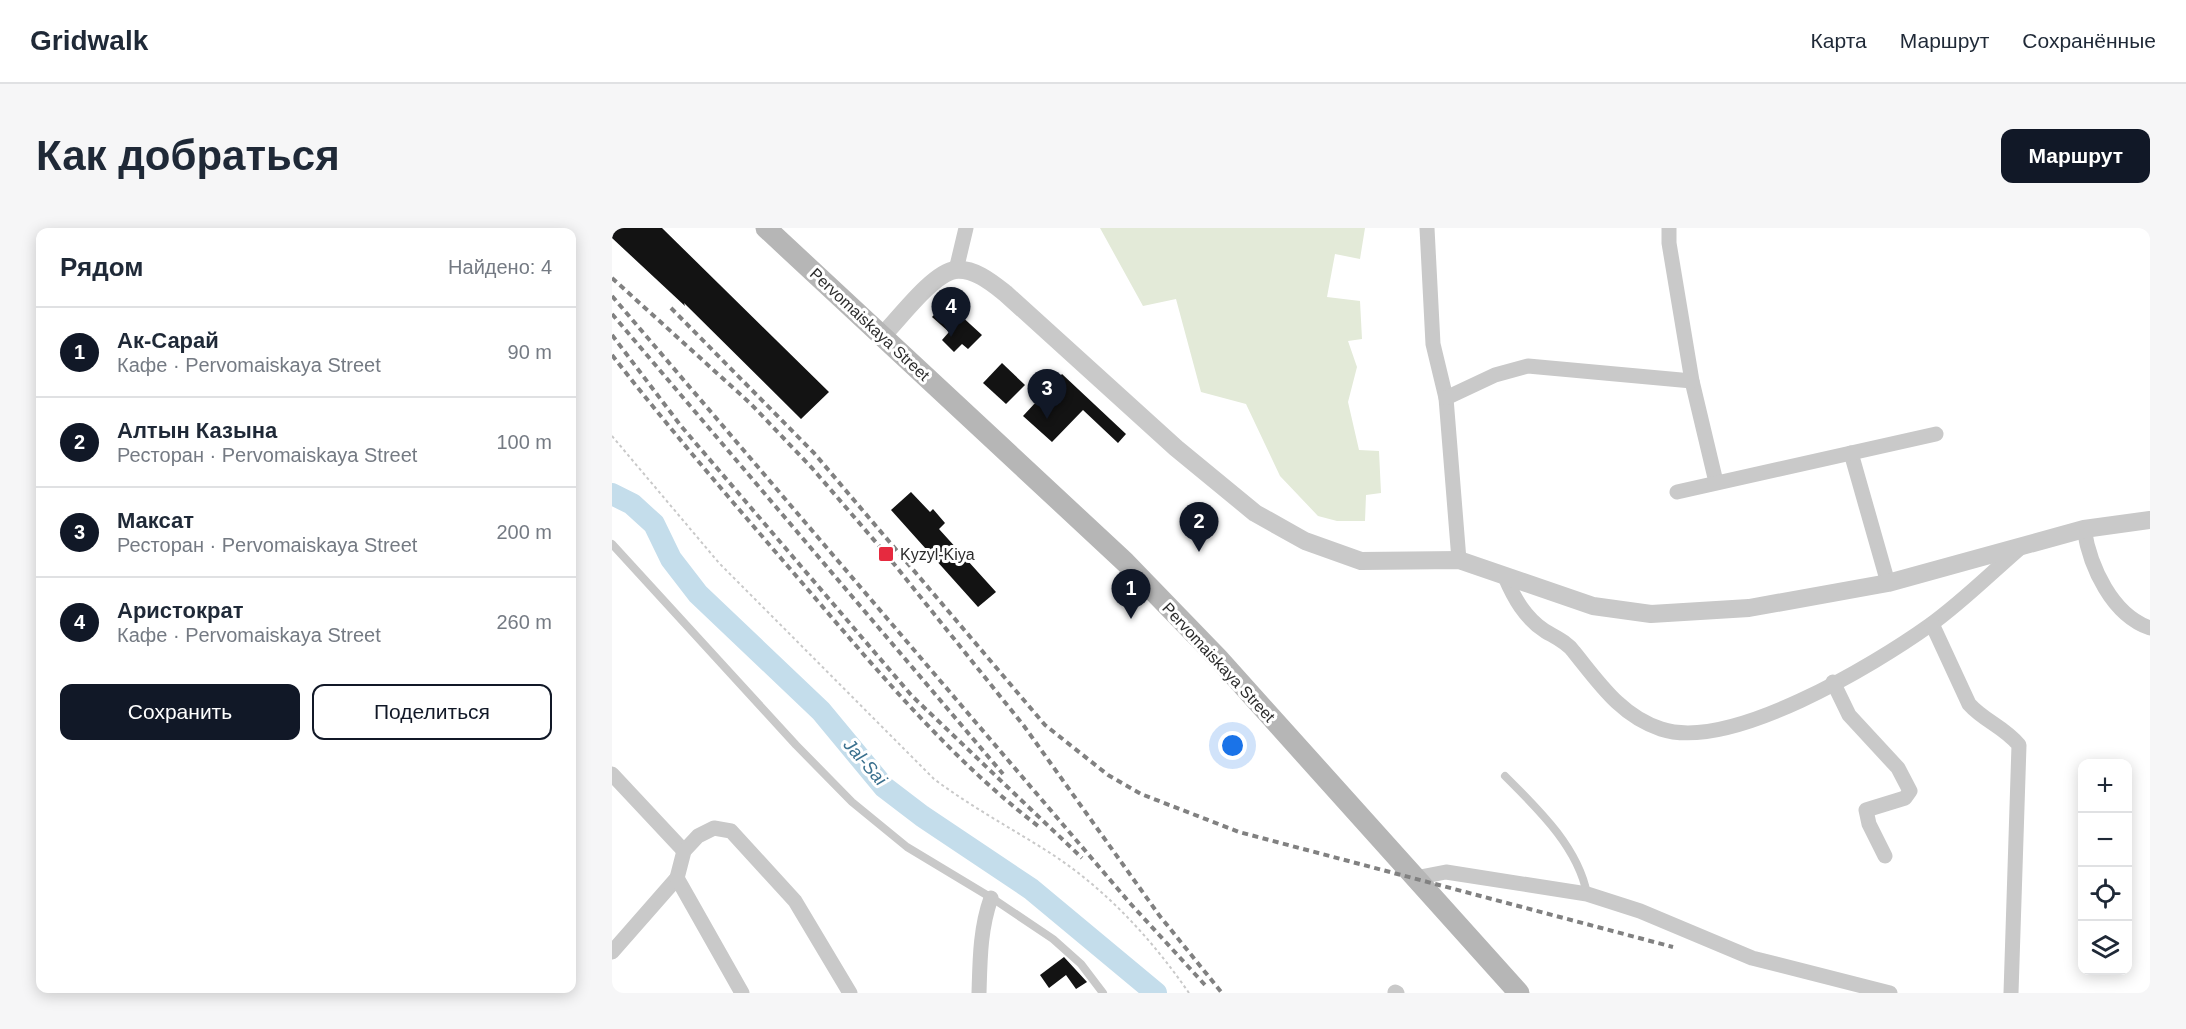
<!DOCTYPE html>
<html lang="ru">
<meta charset="utf-8">
<style>
:root{--surface:#fff;--page:#f6f6f7;--text:#1f2937;--muted:#747a83;--line:#e0e1e3;--accent:#111827}
body{margin:0;font-family:Arial,sans-serif;background:var(--page);color:var(--text)}
.controls{position:absolute;right:18px;bottom:18px;display:grid;overflow:hidden;border-radius:12px;box-shadow:0 3px 15px #0003}
.controls button{width:54px;height:54px;display:grid;place-items:center;padding:0;border:0;border-bottom:2px solid var(--line);background:var(--surface);color:var(--text);font:30px sans-serif}
.you{position:absolute;left:621px;top:518px;width:21px;height:21px;margin:-15px;border:4px solid #fff;border-radius:50%;background:#1a73e8;box-shadow:0 0 0 9px #1a73e833}
.badge{display:grid;place-items:center;width:39px;height:39px;border-radius:50%;background:var(--accent);color:#fff;font-size:20px;font-weight:700}
.pin{position:absolute;translate:-50% -50px;filter:drop-shadow(0 2px 3px #0008)}
.pin::after{content:'';position:absolute;top:32px;width:21px;height:18px;background:inherit;clip-path:polygon(0 0,100% 0,50% 100%)}
.list{margin:0;padding:0;list-style:none}
h2{display:flex;justify-content:space-between;align-items:center;height:78px;margin:0;padding:0 24px;font-size:26px}
h2 small{font-size:20px;font-weight:400;color:var(--muted)}
.list li{display:grid;grid-template-columns:39px 1fr auto;gap:18px;align-items:center;box-sizing:border-box;height:90px;padding:0 24px;border-top:2px solid var(--line)}
.list b{display:block;font-size:22px;white-space:nowrap}
.list p{margin:0;font-size:20px;white-space:nowrap;color:var(--muted)}
.list em{font-size:20px;font-style:normal;color:var(--muted)}
.actions{display:flex;gap:12px;padding:18px 24px}
.actions a{flex:1;padding:14px 0;border:2px solid var(--accent);border-radius:12px;text-align:center;font-size:21px;color:var(--accent)}
.actions .main{background:var(--accent);color:#fff}
.icon{flex:none;width:33px;height:33px;fill:none;stroke:currentColor;stroke-width:2;stroke-linecap:round;stroke-linejoin:round}
.map{position:relative;flex:none;width:1538px;height:765px;overflow:hidden;border-radius:12px}
header{display:flex;align-items:center;gap:36px;box-sizing:border-box;height:84px;padding:0 30px;background:var(--surface);border-bottom:2px solid var(--line)}
header strong{font-size:28px}
nav{display:flex;gap:33px;margin-inline-start:auto;font-size:21px}
.intro{display:flex;align-items:center;justify-content:space-between;box-sizing:border-box;height:144px;padding:0 36px}
h1{margin:0;font-size:42px}
.button{padding:15px 27px;border-radius:12px;background:var(--accent);color:#fff;font-size:21px;font-weight:700}
main{display:flex;gap:36px;padding:0 36px}
aside{flex:1;background:var(--surface);border-radius:12px;box-shadow:0 3px 15px #0003}
.map>svg:first-child{display:block}
.green{fill:#e3ead8}
.lines{fill:none;stroke-linecap:round;stroke-linejoin:round}
.river{stroke:#c4ddeb;stroke-width:22}
.building{fill:#131313}
.path{stroke:#c9c9c9;stroke-width:2;stroke-dasharray:3 3;stroke-linecap:butt}
.service{stroke:#c9c9c9;stroke-width:8}
.minor{stroke:#c9c9c9;stroke-width:15}
.tertiary{stroke:#c9c9c9;stroke-width:18}
.secondary{stroke:#b6b6b6;stroke-width:21}
.rail{stroke:#818181;stroke-width:4;stroke-dasharray:6 4.5;stroke-linecap:butt}
.poi-dot{fill:#e62a3f;stroke:#fff;stroke-width:2}
.labels{text-anchor:middle;stroke-width:6;stroke-linejoin:round;paint-order:stroke}
.street-label{font-size:16px;fill:#2c2c2c;stroke:#fff}
.poi-label{font-size:16px;fill:#2c2c2c;stroke:#fff;text-anchor:start}
.water-label{font-size:18px;font-style:italic;fill:#3a708e;stroke:#fff}
</style>
<header>
<strong>Gridwalk</strong>
<nav><a>Карта</a><a>Маршрут</a><a>Сохранённые</a></nav>
</header>
<div class="intro"><h1>Как добраться</h1><a class="button">Маршрут</a></div>
<main>
<aside>
<h2>Рядом<small>Найдено: 4</small></h2>
<ul class="list">
<li><span class="badge">1</span><div><b>Ак-Сарай</b><p>Кафе · Pervomaiskaya Street</p></div><em>90 m</em></li>
<li><span class="badge">2</span><div><b>Алтын Казына</b><p>Ресторан · Pervomaiskaya Street</p></div><em>100 m</em></li>
<li><span class="badge">3</span><div><b>Максат</b><p>Ресторан · Pervomaiskaya Street</p></div><em>200 m</em></li>
<li><span class="badge">4</span><div><b>Аристократ</b><p>Кафе · Pervomaiskaya Street</p></div><em>260 m</em></li>
</ul>
<div class="actions"><a class="main">Сохранить</a><a>Поделиться</a></div>
</aside>
<div class="map">
<svg width="1538" height="765" viewBox="0 0 1538 765">
<rect width="100%" height="100%" fill="#fff"/>
<polygon class="green" points="488,0 753,0 748,31 723,26 715,69 748,73 750,111 736,113 745,139 736,174 747,222 767,223 769,265 754,267 753,293 725,293 706,288 668,248 634,176 589,164 564,71 531,78"/>
<g class="lines">
<polyline class="river" points="0,266 20,276 42,296 59,331 86,366 209,483 272,559 310,588 419,661 544,765"/>
</g>
<g class="building">
<polygon points="0,0 50,0 217,164 189,191 72,75 73,78 0,10"/>
<polygon points="334,74 370,107 356,121 350,116 342,124 330,112 337,104 320,89"/>
<polygon points="390,135 413,157 394,176 371,155"/>
<polygon points="450,146 514,206 506,215 471,182 440,214 411,188"/>
<polygon points="299,264 318,284 321,281 333,295 327,301 384,364 366,379 279,282"/>
<polygon points="452,729 475,754 464,761 454,747 437,760 428,747"/>
</g>
<g class="lines">
<path class="path" d="M0,208L107,335L322,551C358,578 397,599 435,623C492,659 539,710 577,765"/>
<g class="service">
<polyline points="0,316 184,517 240,574 295,619 383,672 441,711 469,736 491,765"/>
<path d="M893,548C926,581 966,619 975,666"/>
</g>
<g class="minor">
<polyline points="815,0 821,116 834,170 847,332"/>
<polyline points="1057,0 1057,15 1080,153 1104,254"/>
<polyline points="344,42 354,0"/>
<polyline points="834,170 883,147 916,138 1080,153"/>
<polyline points="1239,225 1276,355"/>
<polyline points="1065,264 1324,206"/>
<path d="M1472,301C1478,339 1500,387 1538,400"/>
<path d="M893,349C902,370 913,390 933,403C943,409 955,414 962,424C987,455 1009,488 1049,501C1118,524 1262,437 1318,397C1350,374 1379,345 1408,320"/>
<path d="M1320,396L1357,476C1372,493 1391,498 1407,517L1399,765"/>
<polyline points="1221,454 1237,487 1286,540 1298,563 1293,570 1254,582 1257,596 1273,628"/>
<polyline points="0,546 72,623"/>
<polyline points="803,650 834,644 975,666 1028,683 1140,730 1278,765"/>
<polyline points="0,724 65,650"/>
<polyline points="783,764 785,765"/>
<polyline points="130,765 65,650 72,623 86,608 102,600 119,603 183,673 238,765"/>
<path d="M367,765C368,732 368,701 379,670"/>
</g>
<path class="tertiary" d="M271,107C287,91 321,45 343,42C362,40 379,54 393,65L564,220L643,285L693,313L749,333L847,332L981,378L1039,386L1137,380L1276,355L1472,301L1538,292"/>
<polyline class="secondary" points="154,0 513,334 606,430 907,765"/>
<g class="rail">
<polyline points="0,50 139,176 200,240 274,326 412,498 547,687 610,765"/>
<polyline points="0,68 517,674 593,757"/>
<polyline points="59,80 202,225 433,497 496,547 529,566 627,604 1061,719"/>
<polyline points="0,86 391,546"/>
<polyline points="0,107 69,198 300,468 470,630"/>
<path d="M0,127C63,208 131,286 198,364C269,447 339,531 426,598"/>
</g>
</g>
<rect class="poi-dot" x="266" y="318" width="16" height="16" rx="3"/>
<g class="labels">
<g class="street-label">
<text transform="translate(258 96) rotate(43)" y="6">Pervomaiskaya Street</text>
<text transform="translate(607 434) rotate(47)" y="6">Pervomaiskaya Street</text>
</g>
<g class="poi-label">
<text x="288" y="332">Kyzyl-Kiya</text>
</g>
<g class="water-label">
<text transform="translate(253 534) rotate(49)" y="6">Jal-Sai</text>
</g>
</g>
</svg>
<div class="controls">
<button>+</button>
<button>−</button>
<button><svg class="icon" aria-label="locate" viewBox="0 0 24 24"><circle cx="12" cy="12" r="6"/><path d="M12 2v4M12 18v4M2 12h4M18 12h4"/></svg></button>
<button><svg class="icon" aria-label="layers" viewBox="0 0 24 24"><path d="M12 4l9 5-9 5-9-5zM3 14l9 5 9-5"/></svg></button>
</div>
<div class="you"></div>
<div class="pin badge" style="left:519px;top:391px">1</div>
<div class="pin badge" style="left:587px;top:324px">2</div>
<div class="pin badge" style="left:435px;top:191px">3</div>
<div class="pin badge" style="left:339px;top:109px">4</div>
</div>
</main>
